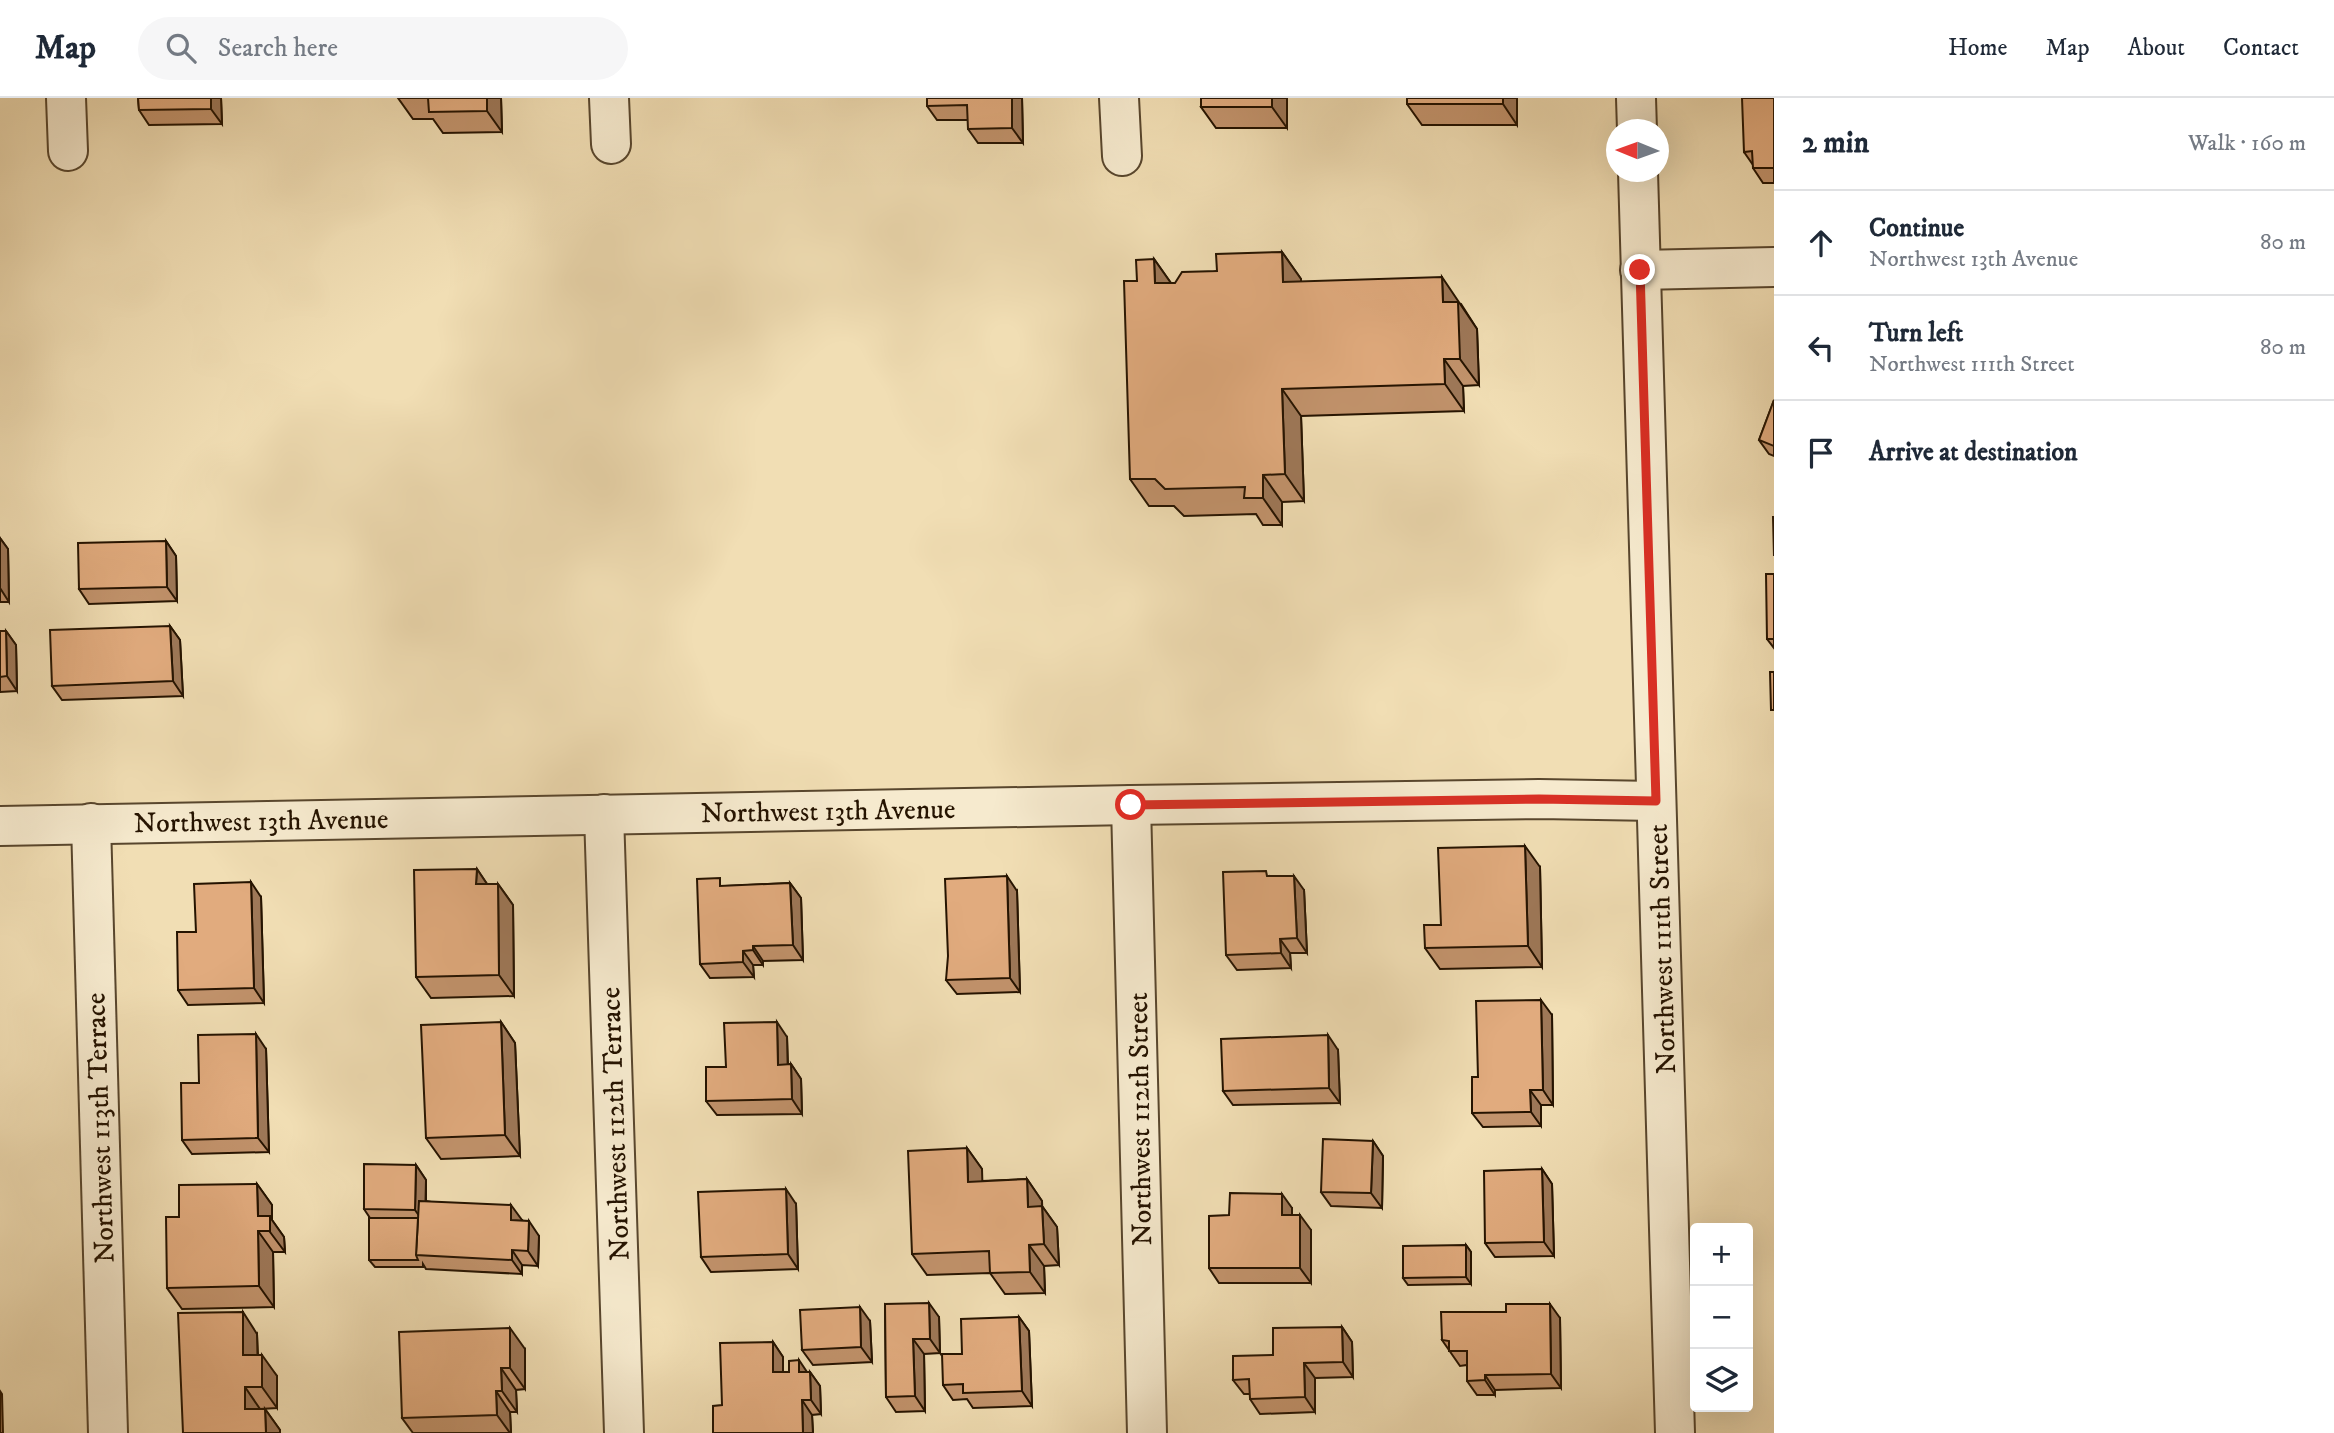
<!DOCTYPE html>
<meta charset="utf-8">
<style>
:root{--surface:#fff;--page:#f6f6f7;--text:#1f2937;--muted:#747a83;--line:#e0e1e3}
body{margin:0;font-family:"IM FELL DW Pica",serif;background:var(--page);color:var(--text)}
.controls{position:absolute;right:21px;bottom:21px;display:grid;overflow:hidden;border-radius:7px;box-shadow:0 7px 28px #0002}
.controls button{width:63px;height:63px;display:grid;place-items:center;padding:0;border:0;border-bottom:2px solid var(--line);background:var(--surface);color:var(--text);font:35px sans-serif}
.compass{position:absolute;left:1606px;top:21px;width:63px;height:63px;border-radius:50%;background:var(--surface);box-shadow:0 7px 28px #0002;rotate:271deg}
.stop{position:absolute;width:21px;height:21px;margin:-16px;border:5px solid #d93025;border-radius:50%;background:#fff}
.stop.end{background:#d93025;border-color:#fff;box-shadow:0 2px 7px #0008}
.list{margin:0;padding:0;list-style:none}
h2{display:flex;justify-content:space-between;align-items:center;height:91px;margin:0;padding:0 28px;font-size:30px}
h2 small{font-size:23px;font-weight:400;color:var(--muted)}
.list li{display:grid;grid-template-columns:46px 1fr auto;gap:21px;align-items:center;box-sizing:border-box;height:105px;padding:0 28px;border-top:2px solid var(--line)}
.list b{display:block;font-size:26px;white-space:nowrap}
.list p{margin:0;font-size:23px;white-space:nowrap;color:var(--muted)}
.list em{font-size:23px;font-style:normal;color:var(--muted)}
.icon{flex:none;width:38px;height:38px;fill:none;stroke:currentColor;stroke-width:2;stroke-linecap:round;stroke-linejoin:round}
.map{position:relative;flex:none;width:1774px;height:1335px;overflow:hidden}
header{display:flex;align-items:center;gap:42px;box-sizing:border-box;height:98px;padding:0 35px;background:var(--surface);border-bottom:2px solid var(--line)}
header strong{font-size:33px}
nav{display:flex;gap:38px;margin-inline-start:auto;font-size:24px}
.search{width:490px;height:63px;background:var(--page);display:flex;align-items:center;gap:18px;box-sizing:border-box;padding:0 24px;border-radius:38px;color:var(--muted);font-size:26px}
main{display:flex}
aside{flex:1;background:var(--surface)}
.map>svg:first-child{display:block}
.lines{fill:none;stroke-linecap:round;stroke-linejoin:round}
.minor-casing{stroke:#58462d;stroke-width:42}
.tertiary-casing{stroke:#58462d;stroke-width:42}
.minor{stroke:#f6eace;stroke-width:38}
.tertiary{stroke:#f6eace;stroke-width:38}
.wall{fill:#c2936c;stroke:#251300;stroke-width:2}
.shaded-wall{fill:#9e7858;stroke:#251300;stroke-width:2}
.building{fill:#e1ab7e;stroke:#251300;stroke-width:2}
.route{stroke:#d93025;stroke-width:9}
.labels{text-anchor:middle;stroke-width:5;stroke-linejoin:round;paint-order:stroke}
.street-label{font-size:28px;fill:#251300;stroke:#f6eace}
</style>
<header>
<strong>Map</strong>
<div class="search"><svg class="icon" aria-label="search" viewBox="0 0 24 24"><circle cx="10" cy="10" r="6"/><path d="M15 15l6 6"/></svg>Search here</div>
<nav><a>Home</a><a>Map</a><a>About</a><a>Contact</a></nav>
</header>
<main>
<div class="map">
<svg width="1774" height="1335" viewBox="0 0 1774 1335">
<rect width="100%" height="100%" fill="#f1deb4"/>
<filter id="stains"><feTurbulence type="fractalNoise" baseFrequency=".00286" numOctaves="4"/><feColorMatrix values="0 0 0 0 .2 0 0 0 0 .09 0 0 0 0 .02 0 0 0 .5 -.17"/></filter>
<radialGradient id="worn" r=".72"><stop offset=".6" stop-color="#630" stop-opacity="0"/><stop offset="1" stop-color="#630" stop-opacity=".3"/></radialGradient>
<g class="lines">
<defs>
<g id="minor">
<polyline points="66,0 68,53"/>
<polyline points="609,0 611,46"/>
<polyline points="1119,0 1122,58"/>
<polyline points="1640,172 1774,169"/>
<polyline points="1131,707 1147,1335"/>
<polyline points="604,716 624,1335"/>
<polyline points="91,725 108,1335"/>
<polyline points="0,728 1131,707 1539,701 1656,703"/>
</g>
<g id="tertiary">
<polyline points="1636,0 1637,32"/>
<polyline points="1638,74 1675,1335"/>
</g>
</defs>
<use href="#minor" class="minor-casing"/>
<use href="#tertiary" class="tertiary-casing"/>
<use href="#minor" class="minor"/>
<use href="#tertiary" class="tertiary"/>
</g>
<g class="wall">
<polygon points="138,0 221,0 222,26 149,27 139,12"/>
<polygon points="398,0 501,0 502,34 443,35 433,21 413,21"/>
<polygon points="927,0 1022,0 1023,45 978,45 968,31 968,22 937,22 927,8"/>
<polygon points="1287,0 1287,30 1216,30 1201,9"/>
<polygon points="1407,0 1517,0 1517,27 1422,27 1407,6"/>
<polygon points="1774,0 1774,85 1763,85 1753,70 1753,67 1744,54"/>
<polygon points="1282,154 1301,181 1301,184 1461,206 1477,231 1479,287 1463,288 1464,313 1301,318 1304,403 1282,404 1282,427 1263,427 1256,416 1184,418 1174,408 1149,408 1130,381 1137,183 1154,161 1171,185 1175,185"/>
<polygon points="1774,302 1774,358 1769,356 1759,342"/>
<polygon points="0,440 8,451 9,504 0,504"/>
<polygon points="166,443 176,458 177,503 89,506 79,491"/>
<polygon points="1774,476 1774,550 1767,541"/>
<polygon points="170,528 180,542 183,598 62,602 52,588"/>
<polygon points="0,533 6,533 16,547 17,593 0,594"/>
<polygon points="1540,769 1542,869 1440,871 1425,850 1441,827"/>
<polygon points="477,771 487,786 498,786 513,807 514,898 431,900 416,879"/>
<polygon points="1270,778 1304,792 1307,855 1290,855 1291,870 1237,872 1226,857"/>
<polygon points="790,785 801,800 803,862 763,863 763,867 753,867 754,879 710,880 700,866 726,788"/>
<polygon points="1017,793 1020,894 957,896 946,882"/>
<polygon points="261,799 264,905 188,907 178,892 196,834"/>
<polygon points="1552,917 1553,1007 1541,1007 1541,1028 1483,1029 1472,1015 1478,979"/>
<polygon points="501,924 515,945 520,1058 441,1061 426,1040"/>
<polygon points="787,939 788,966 791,966 801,981 802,1016 717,1017 706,1003 726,969"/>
<polygon points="266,951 269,1054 192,1056 182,1042 199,985"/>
<polygon points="1338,952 1340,1005 1233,1007 1223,993"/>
<polygon points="1373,1043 1383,1058 1382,1110 1331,1108 1321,1094"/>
<polygon points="967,1050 982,1071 982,1083 1027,1081 1042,1103 1042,1108 1057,1129 1059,1167 1044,1168 1045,1195 1005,1196 990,1175 927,1177 912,1156"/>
<polygon points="416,1067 426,1082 426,1103 522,1122 539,1138 538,1168 522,1167 522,1176 426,1171 423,1166 423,1169 375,1169 369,1162 370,1120 364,1111"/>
<polygon points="1542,1071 1552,1086 1554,1158 1495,1159 1485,1145"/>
<polygon points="257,1086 272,1107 272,1122 284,1139 285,1154 273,1154 274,1209 182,1211 167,1190"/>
<polygon points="796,1106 798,1171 711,1174 701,1159"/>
<polygon points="1292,1110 1292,1117 1311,1132 1311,1185 1219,1185 1209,1170 1229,1117"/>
<polygon points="1466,1147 1471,1154 1471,1186 1408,1187 1403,1180"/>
<polygon points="885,1206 939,1219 940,1255 924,1256 925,1313 896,1314 886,1299"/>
<polygon points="1019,1219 1029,1233 1032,1308 973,1310 967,1301 953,1302 943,1287 962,1256"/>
<polygon points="1560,1220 1561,1290 1495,1292 1495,1297 1477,1297 1467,1283 1467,1267 1460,1268 1442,1242"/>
<polygon points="870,1223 872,1264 813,1267 802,1252"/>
<polygon points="1342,1229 1352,1244 1353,1279 1315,1280 1315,1314 1260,1316 1250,1301 1250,1296 1244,1296 1233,1282 1273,1257"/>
<polygon points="257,1236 258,1257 277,1278 277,1310 260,1311 265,1311 280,1332 280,1335 183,1335"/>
<polygon points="773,1244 783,1259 783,1274 810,1274 820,1288 821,1316 812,1317 813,1335 713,1335 722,1307"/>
<polygon points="525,1251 525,1291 516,1292 517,1314 510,1314 511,1335 413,1335 402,1320"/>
</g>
<g class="shaded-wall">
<polygon points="211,0 221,0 222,26 211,11"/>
<polygon points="487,0 501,0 502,34 487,13"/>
<polygon points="1012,0 1022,0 1023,45 1012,30"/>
<polygon points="1272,0 1287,0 1287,30 1272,9"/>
<polygon points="1503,0 1517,0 1517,27 1503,6"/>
<polygon points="1282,154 1301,181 1302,211 1283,184"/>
<polygon points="1154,161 1173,188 1155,185"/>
<polygon points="1442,179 1477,231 1479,287 1460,261 1443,204"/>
<polygon points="1444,261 1463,288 1464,313 1445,286"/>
<polygon points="1282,291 1301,318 1304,403 1285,376"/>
<polygon points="1263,377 1282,404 1282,427 1263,400"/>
<polygon points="0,440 8,451 9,504 0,490"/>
<polygon points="166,443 176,458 177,503 167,489"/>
<polygon points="170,528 180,542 183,598 173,583"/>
<polygon points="6,533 16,547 17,593 7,578"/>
<polygon points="1525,748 1540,769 1542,869 1528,848"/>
<polygon points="477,771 491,792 476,786"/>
<polygon points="1007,778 1017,793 1020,894 1010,880"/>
<polygon points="1294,778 1304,792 1307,855 1297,840"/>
<polygon points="251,784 261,799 264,905 254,890"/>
<polygon points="790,785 801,800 803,862 793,847"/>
<polygon points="498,786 513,807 514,898 499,877"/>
<polygon points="1280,841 1290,855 1291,870 1281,855"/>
<polygon points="753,848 763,863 763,867 753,852"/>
<polygon points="743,853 753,867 754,879 743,864"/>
<polygon points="1541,902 1552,917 1553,1007 1543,992"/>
<polygon points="501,924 515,945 520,1058 505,1037"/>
<polygon points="777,924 787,939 788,981 778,967"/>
<polygon points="256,936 266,951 269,1054 258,1040"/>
<polygon points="1328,937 1338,952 1340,1005 1329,990"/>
<polygon points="791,966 801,981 802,1016 792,1001"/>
<polygon points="1530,992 1541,1007 1541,1028 1531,1014"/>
<polygon points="1373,1043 1383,1058 1382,1110 1371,1095"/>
<polygon points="967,1050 982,1071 983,1105 968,1084"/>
<polygon points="416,1067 426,1082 425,1126 415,1112"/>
<polygon points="1542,1071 1552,1086 1554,1158 1544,1144"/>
<polygon points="1027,1081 1042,1103 1043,1130 1028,1109"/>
<polygon points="257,1086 272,1107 272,1122 284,1139 285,1154 258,1118"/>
<polygon points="786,1091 796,1106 798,1171 788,1156"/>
<polygon points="1282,1096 1292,1110 1292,1132 1282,1117"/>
<polygon points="511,1107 522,1122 521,1137 511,1122"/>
<polygon points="1042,1108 1057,1129 1059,1167 1044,1146"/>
<polygon points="1300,1117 1311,1132 1311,1185 1300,1170"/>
<polygon points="529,1123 539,1138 538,1168 528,1153"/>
<polygon points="258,1133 273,1154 274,1209 259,1188"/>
<polygon points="1029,1147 1044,1168 1045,1195 1030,1174"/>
<polygon points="1466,1147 1471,1154 1471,1186 1466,1179"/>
<polygon points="512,1152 522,1167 522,1176 512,1162"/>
<polygon points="929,1205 939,1219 940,1255 930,1241"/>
<polygon points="1550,1206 1560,1220 1561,1290 1551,1276"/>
<polygon points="860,1209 870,1223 872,1264 861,1249"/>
<polygon points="243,1214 257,1236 258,1279 243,1257"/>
<polygon points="1019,1219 1029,1233 1032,1308 1022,1293"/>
<polygon points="1342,1229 1352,1244 1353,1279 1343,1264"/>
<polygon points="510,1230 525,1251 525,1291 510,1270"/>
<polygon points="913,1241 924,1256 925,1313 915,1298"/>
<polygon points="773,1244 783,1259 783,1289 773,1274"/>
<polygon points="262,1257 277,1278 277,1310 262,1289"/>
<polygon points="799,1262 809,1277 799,1274"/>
<polygon points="1304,1265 1315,1280 1315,1314 1305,1299"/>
<polygon points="501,1270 516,1292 517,1314 502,1293"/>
<polygon points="810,1274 820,1288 821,1316 811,1302"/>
<polygon points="1485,1277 1495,1292 1495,1297 1485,1282"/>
<polygon points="245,1289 260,1311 245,1311"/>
<polygon points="0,1293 2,1296 3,1335 0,1335"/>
<polygon points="496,1293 510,1314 511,1335 510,1335 497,1317"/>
<polygon points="802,1302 812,1317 813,1335 803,1335"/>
<polygon points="265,1311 280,1332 280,1335 266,1335"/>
</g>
<g class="building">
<polygon points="138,0 211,0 211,11 139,12"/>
<polygon points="428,0 487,0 487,13 429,14"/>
<polygon points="927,0 1012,0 1012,30 968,31 967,7 927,8"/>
<rect x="1201" y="0" width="71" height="9"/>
<rect x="1407" y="0" width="96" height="6"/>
<polygon points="1742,0 1774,0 1774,70 1753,70 1752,53 1744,54"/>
<polygon points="1282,154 1283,184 1442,179 1443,204 1458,204 1460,261 1444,261 1445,286 1282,291 1285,376 1263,377 1263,400 1244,400 1245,389 1165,391 1155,381 1130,381 1124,183 1137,183 1136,162 1154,161 1155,185 1175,185 1182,174 1217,173 1216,156"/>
<polygon points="1774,302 1774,348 1759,342"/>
<polygon points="1773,419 1774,419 1774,458"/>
<polygon points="166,443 167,489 79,491 78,445"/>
<polygon points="1766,476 1774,476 1774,541 1767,541"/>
<polygon points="170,528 173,583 52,588 50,532"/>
<polygon points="0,533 6,533 7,578 0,579"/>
<polygon points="1770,574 1774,574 1774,612 1771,612"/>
<polygon points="1525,748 1528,848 1425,850 1424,827 1441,827 1438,750"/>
<polygon points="477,771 476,786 498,786 499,877 416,879 414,772"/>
<polygon points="1266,773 1267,778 1294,778 1297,840 1280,841 1281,855 1226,857 1223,774"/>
<polygon points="1007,778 1010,880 946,882 948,858 945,781"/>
<polygon points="720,780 720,788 790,785 793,847 753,848 753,852 743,853 743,864 700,866 697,781"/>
<polygon points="251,784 254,890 178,892 177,834 196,834 194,786"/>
<polygon points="1541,902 1543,992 1530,992 1531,1014 1472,1015 1472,979 1478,979 1476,903"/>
<polygon points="501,924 505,1037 426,1040 421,927"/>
<polygon points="777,924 778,967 791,966 792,1001 706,1003 706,969 726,969 724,925"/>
<polygon points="256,936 258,1040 182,1042 181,985 199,985 198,937"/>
<polygon points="1328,937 1329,990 1223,993 1221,941"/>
<polygon points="1323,1041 1373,1043 1371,1095 1321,1094"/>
<polygon points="967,1050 968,1084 1027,1081 1028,1109 1042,1108 1044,1146 1029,1147 1030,1174 990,1175 989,1153 912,1156 908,1053"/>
<polygon points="364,1066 416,1067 415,1112 364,1111"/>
<polygon points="1542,1071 1544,1144 1485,1145 1484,1073"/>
<polygon points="257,1086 258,1118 270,1118 270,1133 258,1133 259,1188 167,1190 166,1119 179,1119 179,1087"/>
<polygon points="786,1091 788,1156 701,1159 698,1094"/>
<polygon points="1230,1095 1282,1096 1282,1117 1300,1117 1300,1170 1209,1170 1209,1118 1229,1117"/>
<polygon points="419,1103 511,1107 511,1122 529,1123 528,1153 512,1152 512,1162 416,1157"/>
<polygon points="369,1120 418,1120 416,1157 418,1162 369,1162"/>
<polygon points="1466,1147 1466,1179 1403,1180 1403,1148"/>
<polygon points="929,1205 930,1241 913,1241 915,1298 886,1299 885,1206"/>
<polygon points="1506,1206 1550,1206 1551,1276 1485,1277 1485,1282 1467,1283 1467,1253 1449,1253 1449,1243 1442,1242 1441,1214 1506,1214"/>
<polygon points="860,1209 861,1249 802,1252 800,1212"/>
<polygon points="243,1214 243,1257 262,1257 262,1289 245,1289 245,1311 265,1311 266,1335 183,1335 178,1215"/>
<polygon points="1019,1219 1022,1293 963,1295 963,1286 943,1287 942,1256 962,1256 961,1221"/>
<polygon points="1342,1229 1343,1264 1304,1265 1305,1299 1250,1301 1249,1281 1233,1282 1233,1258 1273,1257 1273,1230"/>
<polygon points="510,1230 510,1270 501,1270 502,1293 496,1293 497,1317 402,1320 399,1234"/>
<polygon points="773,1244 773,1274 789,1274 789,1263 799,1262 799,1274 810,1274 811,1302 802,1302 803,1335 713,1335 713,1308 722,1307 720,1245"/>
</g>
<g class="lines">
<polyline class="route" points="1131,707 1539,701 1656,703 1640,172"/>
</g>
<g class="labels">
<g class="street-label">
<text transform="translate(828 712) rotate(-1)" y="10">Northwest 13th Avenue</text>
<text transform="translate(261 722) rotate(-1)" y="10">Northwest 13th Avenue</text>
<text transform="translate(1661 851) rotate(-92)" y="10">Northwest 111th Street</text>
<text transform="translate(1139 1021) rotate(-91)" y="10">Northwest 112th Street</text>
<text transform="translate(614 1026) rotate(-92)" y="10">Northwest 112th Terrace</text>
<text transform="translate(99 1030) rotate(-92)" y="10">Northwest 113th Terrace</text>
</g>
</g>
<rect width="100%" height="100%" filter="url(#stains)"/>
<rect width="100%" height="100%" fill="url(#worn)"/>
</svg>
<div class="controls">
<button>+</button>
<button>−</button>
<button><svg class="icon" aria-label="layers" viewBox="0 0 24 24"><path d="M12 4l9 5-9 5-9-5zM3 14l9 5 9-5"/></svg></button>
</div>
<svg class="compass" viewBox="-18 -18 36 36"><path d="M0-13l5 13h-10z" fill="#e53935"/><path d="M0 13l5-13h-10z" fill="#747a83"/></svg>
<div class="stop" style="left:1131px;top:707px"></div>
<div class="stop end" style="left:1640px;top:172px"></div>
</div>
<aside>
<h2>2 min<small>Walk · 160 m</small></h2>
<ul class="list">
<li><svg class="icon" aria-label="ahead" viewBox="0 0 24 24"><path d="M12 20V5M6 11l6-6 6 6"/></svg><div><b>Continue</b><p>Northwest 13th Avenue</p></div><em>80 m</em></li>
<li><svg class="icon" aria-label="left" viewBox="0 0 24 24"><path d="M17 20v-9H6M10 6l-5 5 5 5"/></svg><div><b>Turn left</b><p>Northwest 111th Street</p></div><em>80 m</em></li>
<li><svg class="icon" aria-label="arrive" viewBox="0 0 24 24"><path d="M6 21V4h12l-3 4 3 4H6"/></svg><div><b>Arrive at destination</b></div></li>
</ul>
</aside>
</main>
